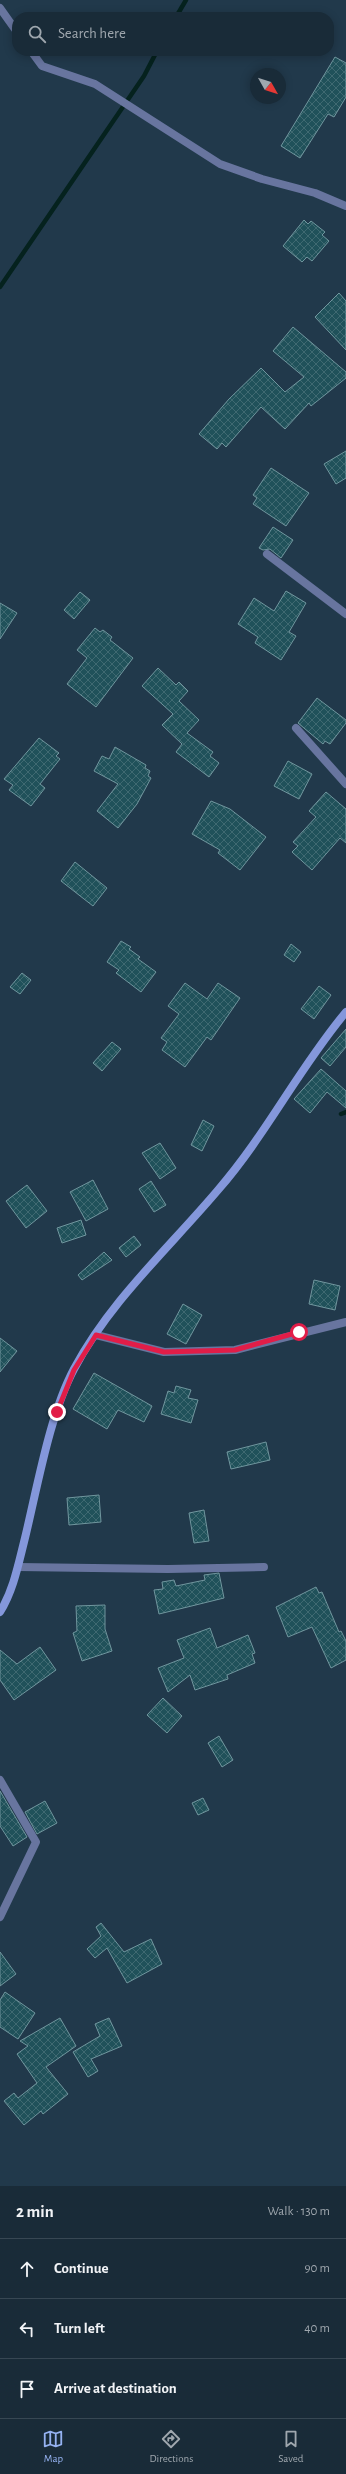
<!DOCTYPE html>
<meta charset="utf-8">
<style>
:root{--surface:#192b38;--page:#223340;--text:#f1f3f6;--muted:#9fa7ae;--line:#374753;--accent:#95b2f1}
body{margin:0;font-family:"Alegreya Sans",sans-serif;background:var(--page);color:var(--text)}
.compass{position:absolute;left:250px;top:68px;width:36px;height:36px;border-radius:50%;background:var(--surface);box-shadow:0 2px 10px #0003;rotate:129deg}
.stop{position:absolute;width:12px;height:12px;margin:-9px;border:3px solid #e11d48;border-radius:50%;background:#fff}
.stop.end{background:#e11d48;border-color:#fff;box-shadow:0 1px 4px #0008}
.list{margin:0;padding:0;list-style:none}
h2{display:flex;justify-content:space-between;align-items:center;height:52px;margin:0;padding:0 16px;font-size:17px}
h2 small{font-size:13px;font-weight:400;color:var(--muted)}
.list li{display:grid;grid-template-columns:26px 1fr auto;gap:12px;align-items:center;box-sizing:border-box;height:60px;padding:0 16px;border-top:1px solid var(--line)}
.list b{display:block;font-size:15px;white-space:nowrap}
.list em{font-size:13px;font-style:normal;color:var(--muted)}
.icon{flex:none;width:22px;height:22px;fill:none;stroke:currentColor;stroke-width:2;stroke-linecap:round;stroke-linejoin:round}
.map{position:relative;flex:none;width:346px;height:2186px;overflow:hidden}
.search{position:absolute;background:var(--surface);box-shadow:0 2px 10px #0003;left:12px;right:12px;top:12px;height:44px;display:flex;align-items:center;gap:10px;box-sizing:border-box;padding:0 14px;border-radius:16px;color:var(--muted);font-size:15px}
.sheet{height:232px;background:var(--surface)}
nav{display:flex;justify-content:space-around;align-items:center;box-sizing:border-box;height:56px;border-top:1px solid var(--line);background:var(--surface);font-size:11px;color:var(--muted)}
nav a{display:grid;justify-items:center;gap:2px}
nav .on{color:var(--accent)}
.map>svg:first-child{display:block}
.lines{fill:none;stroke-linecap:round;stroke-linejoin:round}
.stream{stroke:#05221e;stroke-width:4.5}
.building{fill:url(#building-cross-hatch);stroke:#70969e}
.street{stroke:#68759f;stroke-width:8}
.secondary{stroke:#8497db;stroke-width:8}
.route{stroke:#e11d48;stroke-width:5}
</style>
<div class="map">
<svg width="346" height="2186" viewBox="0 0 346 2186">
<defs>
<pattern id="building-cross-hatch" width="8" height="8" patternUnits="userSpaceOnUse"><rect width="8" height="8" fill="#20515a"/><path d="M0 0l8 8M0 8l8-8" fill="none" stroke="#3f6971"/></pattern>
</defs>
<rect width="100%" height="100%" fill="#21394b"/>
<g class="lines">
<g class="stream">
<polyline points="176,17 186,0"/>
<polyline points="0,287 144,76 157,51"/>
<polyline points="341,1114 346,1112"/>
</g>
</g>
<g class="building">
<polygon points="335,57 346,63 346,97 334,117 328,114 300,158 281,146"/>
<polygon points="304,220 308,224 311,221 325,232 322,235 329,241 312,261 307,257 302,262 283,246"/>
<polygon points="339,293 346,301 346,350 315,317"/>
<polygon points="293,327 346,372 346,378 311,406 309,403 285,429 261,407 226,447 222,443 217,449 199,434 229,399 261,368 285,392 304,377 273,351"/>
<polygon points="346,451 346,478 336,484 324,464"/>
<polygon points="271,468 309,493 286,526 253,504 257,498 253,495"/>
<polygon points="273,527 293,540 281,558 270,549 263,550 259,548"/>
<polygon points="286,591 306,603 289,632 296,636 281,660 255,643 258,637 238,624 254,598 274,611"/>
<polygon points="80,592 90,600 74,619 64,610"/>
<polygon points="0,603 17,613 0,639"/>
<polygon points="95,628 100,632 103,630 112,637 110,640 133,658 96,707 67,684 87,658 77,650"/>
<polygon points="158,668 176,685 179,682 188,691 179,701 199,720 187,733 213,752 210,756 219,763 209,777 176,752 182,744 162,725 173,714 142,686"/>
<polygon points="317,698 346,720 346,723 330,744 325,741 323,744 298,723"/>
<polygon points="39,738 59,753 56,756 60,759 40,784 45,788 31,806 9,790 13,785 4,779"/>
<polygon points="115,747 146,765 145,768 150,771 148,776 151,778 137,804 118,828 97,811 118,784 94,771 102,756 109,759"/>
<polygon points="288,761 312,774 299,799 274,786"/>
<polygon points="326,792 346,809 346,843 340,838 312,870 292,852 298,846 293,842 316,817 309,811"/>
<polygon points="211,801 230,809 266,837 240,870 218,853 220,850 192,834"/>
<polygon points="75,862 107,888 93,906 61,881"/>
<polygon points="121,941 131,947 129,949 140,957 138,959 156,972 141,992 116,973 119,970 107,962"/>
<polygon points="291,944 301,952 294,962 284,955"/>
<polygon points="22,973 31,980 20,994 10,987"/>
<polygon points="185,983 207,999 218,983 240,998 211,1040 207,1037 185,1067 162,1050 167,1042 161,1038 179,1014 168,1006"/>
<polygon points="319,986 331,995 314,1019 301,1009"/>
<polygon points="346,1029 346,1047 330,1066 321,1058"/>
<polygon points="112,1042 121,1049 102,1071 93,1063"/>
<polygon points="321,1069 346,1091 346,1108 327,1092 310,1113 294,1099"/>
<polygon points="203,1120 214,1126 202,1151 191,1145"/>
<polygon points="160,1143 176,1168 160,1179 142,1153"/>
<polygon points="93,1180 108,1209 86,1221 70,1192"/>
<polygon points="151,1181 166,1205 154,1212 139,1189"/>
<polygon points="27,1185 47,1211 26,1228 6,1201"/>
<polygon points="81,1220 86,1235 62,1243 57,1228"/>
<polygon points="134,1236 141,1245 126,1257 119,1248"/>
<polygon points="104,1252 112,1260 82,1280 78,1275"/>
<polygon points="314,1280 340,1286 335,1310 309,1304"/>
<polygon points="183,1304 202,1315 186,1344 167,1334"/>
<polygon points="0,1338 17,1351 0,1372"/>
<polygon points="94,1373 152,1406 144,1422 118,1410 107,1429 73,1409"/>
<polygon points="176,1386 191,1390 188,1398 198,1400 191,1423 161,1414 168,1391 174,1393"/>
<polygon points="266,1442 270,1460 231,1469 227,1452"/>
<polygon points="99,1495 101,1522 69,1525 67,1498"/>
<polygon points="204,1510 209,1541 194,1543 189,1513"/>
<polygon points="219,1573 224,1598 159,1614 154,1590 163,1589 162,1582 174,1580 176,1586 205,1580 204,1575"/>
<polygon points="316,1587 319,1593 322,1592 339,1632 341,1631 346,1641 346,1660 331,1668 312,1627 288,1637 276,1607"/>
<polygon points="105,1605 105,1629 112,1651 82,1661 73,1633 77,1631 76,1606"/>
<polygon points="210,1628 217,1648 248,1635 255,1653 252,1654 255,1663 227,1675 228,1679 195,1690 190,1675 168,1692 158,1668 184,1658 177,1640"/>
<polygon points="40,1647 56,1670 14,1700 0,1680 0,1650 17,1664"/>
<polygon points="163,1698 182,1716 167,1733 147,1715"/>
<polygon points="219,1736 233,1760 222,1767 208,1743"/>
<polygon points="0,1791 27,1837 13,1846 0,1826"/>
<polygon points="203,1798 209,1810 198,1815 192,1803"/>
<polygon points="45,1801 57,1823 37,1834 25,1812"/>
<polygon points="101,1923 124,1952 151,1939 162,1964 127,1983 107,1948 95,1958 87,1949 101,1936 96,1927"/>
<polygon points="0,1952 16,1974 0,1986"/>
<polygon points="5,1992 35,2013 18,2039 0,2027 0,2000"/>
<polygon points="60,2018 76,2046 46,2067 68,2094 43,2114 41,2111 24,2125 4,2101 14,2093 18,2098 37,2083 17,2054 28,2046 20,2041"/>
<polygon points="109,2018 122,2046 91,2059 98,2071 88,2077 73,2052 100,2036 95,2024"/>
</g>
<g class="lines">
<g class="street">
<polyline points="0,8 17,32"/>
<polyline points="31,51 42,66 95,84 220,164 262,179 315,193 346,206"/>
<polyline points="267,554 346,614"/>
<polyline points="296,728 346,784"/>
<polyline points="96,1335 164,1352 235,1350 346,1322"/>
<polyline points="18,1567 168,1569 264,1567"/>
<polyline points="0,1780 36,1842 0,1917"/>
</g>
<path class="secondary" d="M0,1612C13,1591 18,1566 24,1542C37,1490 49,1416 74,1369C110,1301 169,1248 218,1190C266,1135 299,1068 346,1012"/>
</g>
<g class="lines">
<polyline class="route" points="57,1412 74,1370 96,1335 164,1352 235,1350 299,1332"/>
</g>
</svg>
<svg class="compass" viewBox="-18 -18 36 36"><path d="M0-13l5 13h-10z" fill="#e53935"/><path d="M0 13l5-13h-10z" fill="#9fa7ae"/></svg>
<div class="stop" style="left:299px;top:1332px"></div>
<div class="stop end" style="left:57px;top:1412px"></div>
<div class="search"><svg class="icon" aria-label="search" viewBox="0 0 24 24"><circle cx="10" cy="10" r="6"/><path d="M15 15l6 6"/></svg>Search here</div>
</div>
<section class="sheet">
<h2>2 min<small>Walk · 130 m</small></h2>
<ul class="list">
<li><svg class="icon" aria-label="ahead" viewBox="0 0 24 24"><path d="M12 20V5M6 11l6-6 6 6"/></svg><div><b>Continue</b></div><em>90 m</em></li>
<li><svg class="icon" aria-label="left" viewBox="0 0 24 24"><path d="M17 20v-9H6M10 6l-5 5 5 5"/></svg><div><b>Turn left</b></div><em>40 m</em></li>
<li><svg class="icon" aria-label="arrive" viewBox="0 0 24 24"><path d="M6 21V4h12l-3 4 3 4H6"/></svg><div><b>Arrive at destination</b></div></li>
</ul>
</section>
<nav>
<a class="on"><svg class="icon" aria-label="map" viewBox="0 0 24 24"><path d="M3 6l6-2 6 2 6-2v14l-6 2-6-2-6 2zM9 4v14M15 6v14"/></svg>Map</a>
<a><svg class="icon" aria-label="directions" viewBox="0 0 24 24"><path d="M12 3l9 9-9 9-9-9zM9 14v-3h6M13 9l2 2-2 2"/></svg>Directions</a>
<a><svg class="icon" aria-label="saved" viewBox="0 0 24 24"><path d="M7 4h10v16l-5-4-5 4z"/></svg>Saved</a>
</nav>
